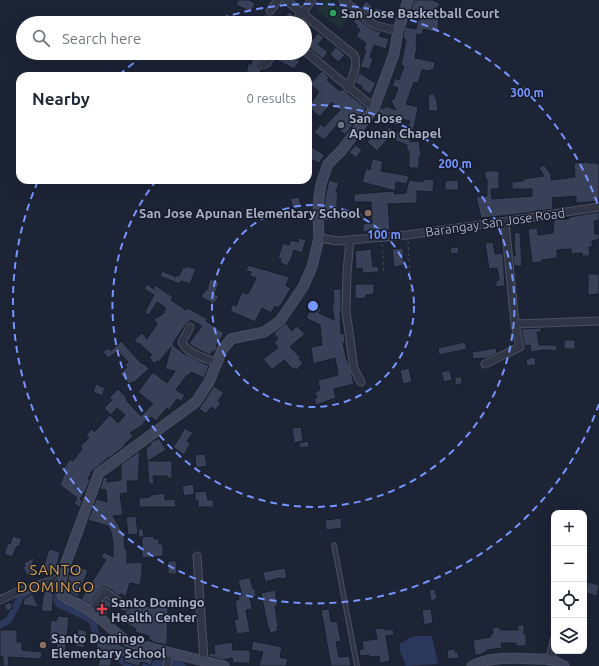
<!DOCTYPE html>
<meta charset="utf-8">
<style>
:root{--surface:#fff;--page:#f2f2f3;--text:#1f2937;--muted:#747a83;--line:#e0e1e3}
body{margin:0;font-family:Ubuntu,sans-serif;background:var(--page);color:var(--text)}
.controls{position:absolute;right:12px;bottom:12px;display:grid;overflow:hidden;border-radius:8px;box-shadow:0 4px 16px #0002}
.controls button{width:36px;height:36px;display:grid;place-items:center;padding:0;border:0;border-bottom:1px solid var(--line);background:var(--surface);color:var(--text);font:20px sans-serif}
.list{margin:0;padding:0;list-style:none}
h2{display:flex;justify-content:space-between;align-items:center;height:52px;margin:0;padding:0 16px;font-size:17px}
h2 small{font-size:13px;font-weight:400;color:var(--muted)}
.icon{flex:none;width:22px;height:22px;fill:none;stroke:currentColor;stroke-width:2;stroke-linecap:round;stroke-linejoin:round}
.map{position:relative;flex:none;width:599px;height:666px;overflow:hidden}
.search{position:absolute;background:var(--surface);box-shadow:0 4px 16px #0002;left:16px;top:16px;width:296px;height:44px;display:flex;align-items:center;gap:10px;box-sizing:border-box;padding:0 14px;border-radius:22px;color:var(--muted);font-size:15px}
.panel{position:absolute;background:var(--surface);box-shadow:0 4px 16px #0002;left:16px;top:72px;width:296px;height:112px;border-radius:12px}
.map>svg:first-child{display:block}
.green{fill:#1f3137}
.water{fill:#2c385b}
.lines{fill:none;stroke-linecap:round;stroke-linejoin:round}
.stream{stroke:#2c385b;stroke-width:2}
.canal{stroke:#2c385b;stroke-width:7}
.building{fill:#394158;stroke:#181e2d}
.lane-casing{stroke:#4b5162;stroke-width:5.5}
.street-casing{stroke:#4b5162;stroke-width:9}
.secondary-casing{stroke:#4b5162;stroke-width:11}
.path{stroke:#3c4e55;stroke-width:1;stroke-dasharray:3 3;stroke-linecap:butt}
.lane{stroke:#313647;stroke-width:3.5}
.street{stroke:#313647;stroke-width:7}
.secondary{stroke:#3e445a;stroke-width:9}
.ring{fill:none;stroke:#7595ff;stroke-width:2;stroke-dasharray:7 5}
.leisure-dot{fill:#2e9e5b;stroke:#171c2b;stroke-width:1.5}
.worship-dot{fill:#6b7280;stroke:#171c2b;stroke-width:1.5}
.education-dot{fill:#8d6e63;stroke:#171c2b;stroke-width:1.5}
.health-dot{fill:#e0444e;stroke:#171c2b;stroke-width:1.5}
.labels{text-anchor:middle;stroke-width:3;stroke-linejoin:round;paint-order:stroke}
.poi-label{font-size:13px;font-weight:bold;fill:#aab0c5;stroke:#171c2b;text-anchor:start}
.street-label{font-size:13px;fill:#aab0c5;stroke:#171c2b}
.quarter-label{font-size:15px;letter-spacing:1px;fill:#daa14f;stroke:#171c2b}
.centre{fill:#7595ff;stroke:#171c2b;stroke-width:2}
.ring-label{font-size:12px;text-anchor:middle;font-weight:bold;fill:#7595ff;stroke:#171c2b;stroke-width:3;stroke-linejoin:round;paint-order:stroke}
</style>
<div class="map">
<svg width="599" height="666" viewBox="0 0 599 666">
<rect width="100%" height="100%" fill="#1d2436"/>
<polygon class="green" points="324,0 330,0 350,15 340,28 317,10"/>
<polygon class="water" points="417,636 432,636 438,664 406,666 400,651 400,644 409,638"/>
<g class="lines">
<polyline class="stream" points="548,664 553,666"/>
<g class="canal">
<path d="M0,625L9,620L21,596L49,584H54L57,587L56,601L59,604L86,617L93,622C97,643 101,646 118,657C123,661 125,664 131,666"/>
<path d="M146,666C165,663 162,656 182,666"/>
</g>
</g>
<g class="building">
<polygon points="238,0 249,0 255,3 251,12 236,5"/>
<polygon points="414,0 432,0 440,3 436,13 439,13 438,33 423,29 422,35 417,34 416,46 417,46 415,58 435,62 434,70 431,69 431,71 422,70 418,83 414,82 406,104 418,107 415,123 410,142 419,141 421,156 419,157 419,168 409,168 409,151 407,151 407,145 389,138 377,151 367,142 375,132 381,138 389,127 398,133 400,130 406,133 410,121 377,114 381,107 384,109 385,106 396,110 391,101 394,99 398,88 392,86 395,78 399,80 404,66 401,65 406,40 403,39 404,32 405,27 416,29 420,12 411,10"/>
<polygon points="366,1 374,8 369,15 361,8"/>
<polygon points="289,12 294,15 289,23 258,23 265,14 277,23 283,15 285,17"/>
<polygon points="357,18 371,29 381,32 379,36 389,39 386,49 374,45 370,57 373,58 370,69 360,67 366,50 364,49 366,43 356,36 360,30 356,26 357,25 353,22"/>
<polygon points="318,33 324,38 318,44 328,52 323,59 308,47 305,46 305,40 308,37 312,40"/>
<polygon points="336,47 345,55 338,62 330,54"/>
<polygon points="251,53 267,53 263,59 259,63 258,67 261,69 259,76 246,76 248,64 251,64 253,59 254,59 256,55"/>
<polygon points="281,53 289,53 300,61 294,69 277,60"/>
<polygon points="322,71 329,78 327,80 340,91 342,89 366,108 345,135 336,126 324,140 314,132 321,124 324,127 340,110 332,102 320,117 308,107 319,92 310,84"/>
<polygon points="359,73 376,83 370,94 361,88 362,86 355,83"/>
<polygon points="433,93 437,101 438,111 429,111 428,96"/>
<polygon points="308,145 325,155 319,163 313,160 308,171"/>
<polygon points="356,145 362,150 356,158 349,152"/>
<polygon points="372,159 383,161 381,171 409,176 407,184 396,182 395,191 362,182 366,168 370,170"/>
<polygon points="587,162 588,163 597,163 597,164 599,164 599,201 576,203 576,196 552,198 553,209 512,215 481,218 476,197 487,196 487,179 485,178 485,171 499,171 499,189 491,189 492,199 532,196 532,189 512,189 512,182 524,181 523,179 544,176 539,168 544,165 551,174 551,180 575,177 574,163"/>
<polygon points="423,179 434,180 433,192 417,191 417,203 388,204 390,230 363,232 363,224 372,223 371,202 354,202 354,194 395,191 394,194 406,193 409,180 423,182"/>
<polygon points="329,180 339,183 336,192 338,192 336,213 324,214 325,198"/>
<polygon points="458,180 459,190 445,190 445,181"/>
<polygon points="299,197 301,205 293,208 290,199"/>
<polygon points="599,212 599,220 594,221 595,234 599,234 599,239 592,241 592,247 589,247 590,256 582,256 582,253 571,254 571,249 557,250 557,258 541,260 542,262 532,263 528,229 537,228 538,235 553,233 554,219 569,219 569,217"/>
<polygon points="520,232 522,266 514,266 513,256 515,256 514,233"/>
<polygon points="299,238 306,240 302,253 294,250 290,262 289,262 288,266 280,263 281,259 278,258 283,243 289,245 291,240 298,242"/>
<polygon points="493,242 495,254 503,253 505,286 496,287 496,281 499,280 497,268 489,269 485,243"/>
<polygon points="458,247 459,253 451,254 450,248"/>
<polygon points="403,248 404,265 394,267 392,249"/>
<polygon points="371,249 373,267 378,266 379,272 363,273 362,268 356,269 355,251"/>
<polygon points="248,265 289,277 286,286 291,288 281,305 280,305 278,308 275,306 271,313 262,308 255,322 230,311 233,304 236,306 242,292 248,294 256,278 250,276 251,272 246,271"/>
<polygon points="187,266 196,269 190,284 181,281 180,284 160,276 162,271 176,277 176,275 179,276 183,267 186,268"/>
<polygon points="588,274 599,274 599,294 588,295"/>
<polygon points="210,279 219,282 215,294 219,296 214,304 201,297 206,289 207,290"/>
<polygon points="147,284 154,289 155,285 173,297 171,300 186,310 188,308 200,315 208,319 206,321 224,333 216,346 217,347 215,352 213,351 210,355 195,348 189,343 202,326 191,320 186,324 173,343 173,345 183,353 209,366 204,378 191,372 188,376 187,375 176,390 185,395 181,401 177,399 169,410 167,408 156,421 151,417 143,423 144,424 130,433 133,436 124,445 125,446 109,458 109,457 90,473 92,473 88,478 90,481 85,492 80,499 82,501 80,507 74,504 77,498 60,485 65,472 63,470 70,459 73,461 82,449 80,446 89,438 86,435 92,429 94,432 110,415 118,423 125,415 117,408 111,415 104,408 112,400 109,398 118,389 127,398 126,400 141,416 153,404 138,392 152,373 154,373 167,383 175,371 165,369 171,347 159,362 157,361 154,364 149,357 152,355 139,343 138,344 134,340 142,333 147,339 157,324 154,319 163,314 166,308 157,302 149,315 145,312 154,295 144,289"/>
<polygon points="355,284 374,284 374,294 366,295 366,298 355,299"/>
<polygon points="333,289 341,289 341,313 340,313 341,334 344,333 345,343 343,343 347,361 348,361 354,384 334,389 336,398 316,405 314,399 317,398 315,392 320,390 318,380 338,375 335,358 313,364 311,347 322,345 320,325 306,318 313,304 322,308 319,313 334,320 332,303 334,303"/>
<polygon points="286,323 292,331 297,326 305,334 290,347 301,358 299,359 303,363 297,370 295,368 293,369 284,360 272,370 263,359 278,348 274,342 278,339 274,333"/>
<polygon points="541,328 541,332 537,332 539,345 557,345 556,351 544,350 531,352 530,345 525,346 521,329"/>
<rect x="564" y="340" width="11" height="9"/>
<polygon points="121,341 142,364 143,363 149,369 133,383 131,382 129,384 120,374 127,367 125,365 128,362 118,351 108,358 103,352 109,348 111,351"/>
<polygon points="465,342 467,349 439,355 438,348"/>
<polygon points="496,348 497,353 485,359 485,358 473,359 472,352"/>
<polygon points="535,357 536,365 527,366 526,359"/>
<polygon points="409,368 412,382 403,384 400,370"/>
<polygon points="450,370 452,380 444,382 441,372"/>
<polygon points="455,377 462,377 462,384 455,385"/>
<polygon points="96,384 105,388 102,396 93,392"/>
<polygon points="214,386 224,393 218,401 221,403 215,410 211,407 206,414 199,409"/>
<polygon points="301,427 303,441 294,443 292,428"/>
<polygon points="185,428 193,433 187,441 190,444 184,455 173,447 181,435 180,435"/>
<polygon points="159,438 166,450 148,461 172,461 172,478 167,478 167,476 153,476 154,484 149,484 146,448 151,445 150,443"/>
<polygon points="308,441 309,447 300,448 299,443"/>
<polygon points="140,451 138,481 127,481 128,493 120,494 123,515 113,516 124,535 125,549 127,549 127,563 142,562 142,573 140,585 130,583 126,596 120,594 119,596 108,588 103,587 90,604 81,599 106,560 101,557 104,552 113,557 113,544 111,532 108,526 88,520 89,518 96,499 107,502 106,490 100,489 104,477 108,478 107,482 121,480 121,464"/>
<polygon points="205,454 207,466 196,468 195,455"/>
<polygon points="193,484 195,494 194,492 206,491 208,500 213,500 214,507 198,507 198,500 195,501 195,494 184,496 182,486"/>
<polygon points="165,493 165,500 175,499 176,507 139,507 139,498 150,497 150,495"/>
<polygon points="136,516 138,534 128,535 126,517"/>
<polygon points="341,518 342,528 326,530 325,520"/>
<polygon points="138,529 143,529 144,536 142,537 154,536 154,539 159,539 159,544 163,544 163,556 142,558 142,537 139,537"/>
<polygon points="13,536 22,539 19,547 17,546 12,557 4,554 8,543 10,544"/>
<polygon points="49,549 60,552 56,572 48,575 48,574 43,575 42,573 32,578 30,575 27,576 23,567 25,566 24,563 35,557 32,564 35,571 43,569"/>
<polygon points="168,561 176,561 177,574 168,574"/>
<polygon points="76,566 88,570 78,597 68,592 66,587 69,574 73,576"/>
<polygon points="285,568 287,578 280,579 280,578 265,582 263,572"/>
<polygon points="250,577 253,589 255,588 256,596 250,598 252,609 246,610 250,632 237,634 234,620 238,619 235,600 239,600 238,596 242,595 238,580"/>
<polygon points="588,582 599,585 597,596 586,593"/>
<polygon points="48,587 54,588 52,612 41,611 44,591 46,591"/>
<polygon points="435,589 437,599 431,601 429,590"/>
<polygon points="275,590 278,606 275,606 278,627 277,627 278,631 270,633 269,628 268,628 261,593"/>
<polygon points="32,594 39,607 23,605 24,599"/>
<rect x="168" y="598" width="9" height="10"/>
<polygon points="106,599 113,604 106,615 98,609"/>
<polygon points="132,599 148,607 149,606 155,607 168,607 167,645 152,642 152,640 149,640 149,636 135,632 136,629 120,620 126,611 129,609 129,604"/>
<polygon points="10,602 13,608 7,611 4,605"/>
<polygon points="329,609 331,622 337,621 341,641 336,642 339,657 349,656 351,666 331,666 321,610"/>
<polygon points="431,609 433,623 424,625 422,610"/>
<polygon points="58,616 69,617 65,657 55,655 57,642 49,641 51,620 56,621"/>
<polygon points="518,625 524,625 524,634 526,634 526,646 516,646 516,643 501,643 502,648 487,650 487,652 483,653 483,654 475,655 473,640 491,637 490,634 493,634 492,628 499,627 500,630 518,630"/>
<polygon points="384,628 385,630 393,629 394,635 386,636 390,661 380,663 379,656 369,657 369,655 360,656 359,650 363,649 362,641 377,639 375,629"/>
<polygon points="78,629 87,631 84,648 75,646"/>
<polygon points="0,630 17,630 17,642 22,642 22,650 42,652 41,659 8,657 9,666 3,666 3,657 0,656"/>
<polygon points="102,639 104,641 108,639 110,642 113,639 118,644 129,649 163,657 163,660 153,659 151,665 141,662 139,666 124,662 125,658 114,654 110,666 98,666 100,658 96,658 97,642"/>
<polygon points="253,641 282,647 280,657 288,659 286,666 259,666 263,652 251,650"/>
<polygon points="232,642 233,650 250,650 250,663 233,663 232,658 223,660 209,656 209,653 215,654 214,645"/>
<polygon points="455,649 455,652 458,652 459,658 448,659 447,650"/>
</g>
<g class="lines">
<defs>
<g id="lane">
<polyline points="318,217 359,216"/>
<polyline points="334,545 357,666"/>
</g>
<g id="street">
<path d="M286,0L354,55C359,64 352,78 348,88"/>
<polyline points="343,0 374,25 398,31"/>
<polyline points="270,11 278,0"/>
<polyline points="294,23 312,0"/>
<polyline points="305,51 374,108"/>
<polyline points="263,65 267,63 273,53"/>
<polyline points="319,238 338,241 407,235 508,221 599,207"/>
<polyline points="350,240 347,272 346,311 354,369 361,382"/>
<polyline points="515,324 599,321"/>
<path d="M190,327L182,342C187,354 206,358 217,363"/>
<polyline points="485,364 520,347 515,324 505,222"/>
<polyline points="197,556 204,660"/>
<polyline points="0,600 17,592 63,577"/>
<polyline points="91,611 105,592 125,606"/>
<polyline points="550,660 554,640"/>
<polyline points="167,666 169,653"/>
</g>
<g id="secondary">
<path d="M224,666L131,643C115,636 106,621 92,612C84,606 73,602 64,597C57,589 62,580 63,571L99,473L196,402L209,382L222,350L231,339L264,332L280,321L303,287L312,267L319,238L318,217L319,197L321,184L328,164L342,150L374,108L394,54L398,31L408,0"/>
<path d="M472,666C493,655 521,659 545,659L552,660L564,666"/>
</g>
</defs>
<use href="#lane" class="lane-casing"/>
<use href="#street" class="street-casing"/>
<use href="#secondary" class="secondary-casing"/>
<g class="path">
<polyline points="408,241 411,294"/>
<polyline points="382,244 384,273"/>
</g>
<use href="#lane" class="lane"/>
<use href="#street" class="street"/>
<use href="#secondary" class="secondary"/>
</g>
<g class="ring">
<circle cx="313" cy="306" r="101"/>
<path d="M309 105A201 201 0 1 1 156 181"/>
<path d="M599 404A302 302 0 1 1 38 181M119 75A302 302 0 0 1 146 54M210 22A302 302 0 0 1 599 208"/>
</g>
<circle class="leisure-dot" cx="333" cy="13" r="4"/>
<circle class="worship-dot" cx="341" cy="125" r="4"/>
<g class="education-dot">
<circle cx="368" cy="213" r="4"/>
<circle cx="43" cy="645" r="4"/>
</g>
<path class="health-dot" d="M100 603h4v4h4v4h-4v4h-4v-4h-4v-4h4z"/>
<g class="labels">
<g class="poi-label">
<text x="341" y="18">San Jose Basketball Court</text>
<text x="349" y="123">San Jose<tspan x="349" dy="15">Apunan Chapel</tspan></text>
<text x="360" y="218" text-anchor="end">San Jose Apunan Elementary School</text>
<text x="111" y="607">Santo Domingo<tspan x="111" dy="15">Health Center</tspan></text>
<text x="51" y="643">Santo Domingo<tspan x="51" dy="15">Elementary School</tspan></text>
</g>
<g class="street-label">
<text transform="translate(495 222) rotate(-8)" y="5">Barangay San Jose Road</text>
</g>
<g class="quarter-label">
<text x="56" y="575">SANTO<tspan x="56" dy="17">DOMINGO</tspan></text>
</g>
</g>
<circle cx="313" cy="306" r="6" class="centre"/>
<g class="ring-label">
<text x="527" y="97">300 m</text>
<text x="455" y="168">200 m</text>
<text x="384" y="239">100 m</text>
</g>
</svg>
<div class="controls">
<button>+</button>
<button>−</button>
<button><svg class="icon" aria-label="locate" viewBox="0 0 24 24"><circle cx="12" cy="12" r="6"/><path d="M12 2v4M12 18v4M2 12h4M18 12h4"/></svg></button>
<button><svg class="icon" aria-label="layers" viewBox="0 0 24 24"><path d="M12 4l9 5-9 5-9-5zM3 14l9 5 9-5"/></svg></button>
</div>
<div class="search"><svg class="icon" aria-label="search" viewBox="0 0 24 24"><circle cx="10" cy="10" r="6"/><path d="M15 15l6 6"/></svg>Search here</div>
<section class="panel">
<h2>Nearby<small>0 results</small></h2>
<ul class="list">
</ul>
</section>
</div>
